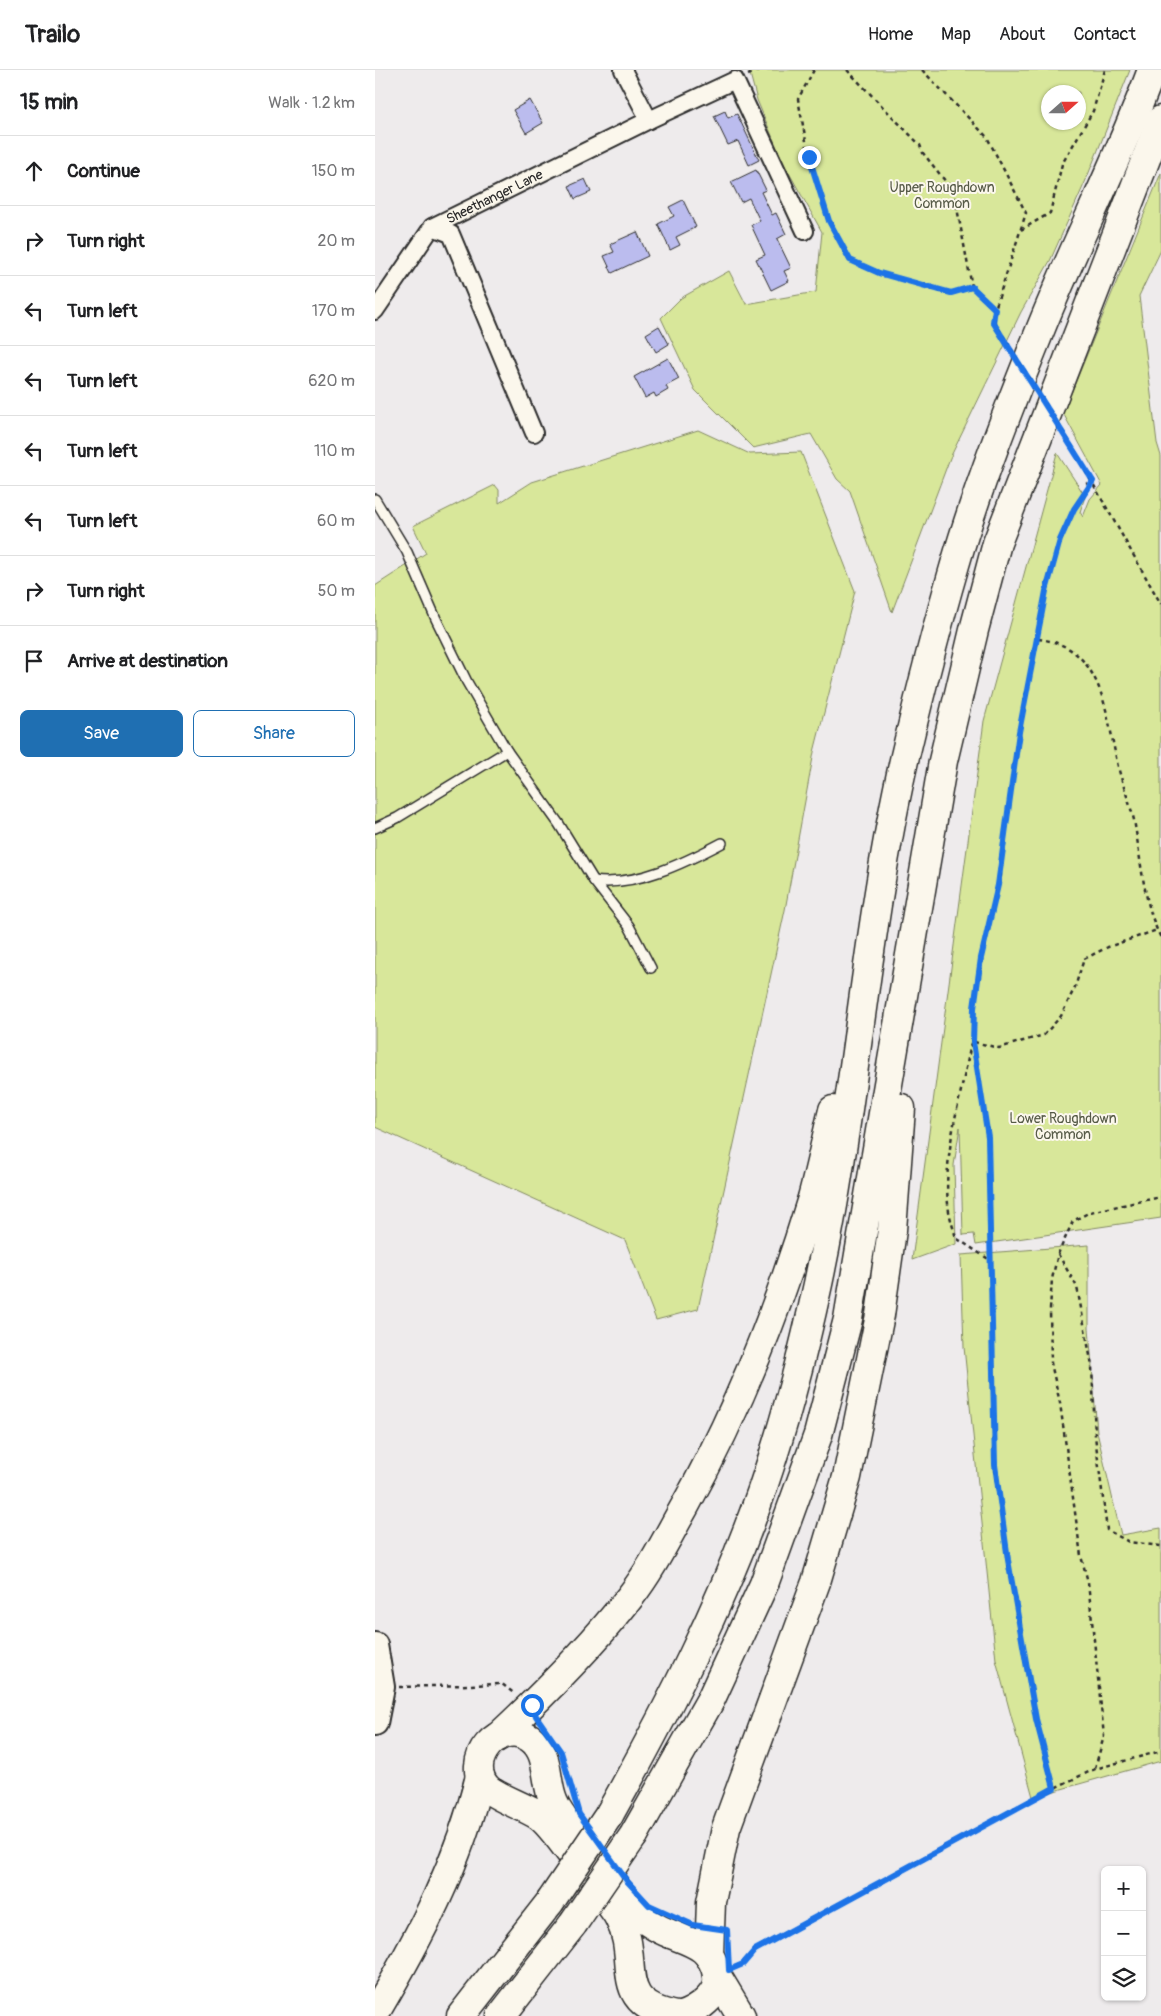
<!DOCTYPE html>
<meta charset="utf-8">
<style>
:root{--surface:#fff;--page:#f6f6f6;--text:#202124;--muted:#757577;--line:#e0e0e0;--accent:#1f6fb2}
body{margin:0;font-family:Pangolin,sans-serif;background:var(--page);color:var(--text)}
.controls{position:absolute;right:15px;bottom:15px;display:grid;overflow:hidden;border-radius:8px;box-shadow:0 1px 4px #0004}
.controls button{width:45px;height:45px;display:grid;place-items:center;padding:0;border:0;border-bottom:1px solid var(--line);background:var(--surface);color:var(--text);font:25px sans-serif}
.compass{position:absolute;left:666px;top:15px;width:45px;height:45px;border-radius:50%;background:var(--surface);box-shadow:0 1px 4px #0004;rotate:69deg}
.stop{position:absolute;width:15px;height:15px;margin:-11px;border:4px solid #1a73e8;border-radius:50%;background:#fff}
.stop.end{background:#1a73e8;border-color:#fff;box-shadow:0 1px 5px #0008}
.list{margin:0;padding:0;list-style:none}
h2{display:flex;justify-content:space-between;align-items:center;height:65px;margin:0;padding:0 20px;font-size:21px}
h2 small{font-size:16px;font-weight:400;color:var(--muted)}
.list li{display:grid;grid-template-columns:32px 1fr auto;gap:15px;align-items:center;box-sizing:border-box;height:70px;padding:0 20px;border-top:1px solid var(--line)}
.list b{display:block;font-size:19px;white-space:nowrap}
.list em{font-size:16px;font-style:normal;color:var(--muted)}
.actions{display:flex;gap:10px;padding:15px 20px}
.actions a{flex:1;padding:11px 0;border:1px solid var(--accent);border-radius:8px;text-align:center;font-size:18px;color:var(--accent)}
.actions .main{background:var(--accent);color:#fff}
.icon{flex:none;width:28px;height:28px;fill:none;stroke:currentColor;stroke-width:2;stroke-linecap:round;stroke-linejoin:round}
.map{position:relative;flex:none;width:786px;height:1946px;overflow:hidden}
header{display:flex;align-items:center;gap:30px;box-sizing:border-box;height:70px;padding:0 25px;background:var(--surface);border-bottom:1px solid var(--line)}
header strong{font-size:24px}
nav{display:flex;gap:28px;margin-inline-start:auto;font-size:18px}
main{display:flex}
aside{flex:1;background:var(--surface)}
.map>svg:first-child{display:block}
.green{fill:#d8e79a;stroke:#828962;fill-rule:evenodd}
.building{fill:#bbbcee;stroke:#2b2b2b}
.lines{fill:none;stroke-linecap:round;stroke-linejoin:round}
.lane-casing{stroke:#2b2b2b;stroke-width:12}
.street-casing{stroke:#2b2b2b;stroke-width:20}
.secondary-casing{stroke:#2b2b2b;stroke-width:28}
.highway-casing{stroke:#2b2b2b;stroke-width:31}
.path{stroke:#2b2b2b;stroke-width:2.5;stroke-dasharray:4 4;stroke-linecap:butt}
.lane{stroke:#fbf7ec;stroke-width:9}
.street{stroke:#fbf7ec;stroke-width:16}
.secondary{stroke:#fbf7ec;stroke-width:24}
.highway{stroke:#fbf7ec;stroke-width:28}
.highway-bridge-casing{stroke:#2b2b2b;stroke-width:31;stroke-linecap:butt}
.path-bridge{stroke:#2b2b2b;stroke-width:2.5;stroke-dasharray:4 4;stroke-linecap:butt}
.highway-bridge{stroke:#fbf7ec;stroke-width:28}
.route{stroke:#1a73e8;stroke-width:6}
.labels{text-anchor:middle;stroke-width:4;stroke-linejoin:round;paint-order:stroke}
.park-label{font-size:14px;fill:#565a47;stroke:#fbf7ec}
.street-label{font-size:14px;fill:#2b2b2b;stroke:#fbf7ec}
</style>
<header>
<strong>Trailo</strong>
<nav><a>Home</a><a>Map</a><a>About</a><a>Contact</a></nav>
</header>
<main>
<aside>
<h2>15 min<small>Walk · 1.2 km</small></h2>
<ul class="list">
<li><svg class="icon" aria-label="ahead" viewBox="0 0 24 24"><path d="M12 20V5M6 11l6-6 6 6"/></svg><div><b>Continue</b></div><em>150 m</em></li>
<li><svg class="icon" aria-label="right" viewBox="0 0 24 24"><path d="M7 20v-9h11M14 6l5 5-5 5"/></svg><div><b>Turn right</b></div><em>20 m</em></li>
<li><svg class="icon" aria-label="left" viewBox="0 0 24 24"><path d="M17 20v-9H6M10 6l-5 5 5 5"/></svg><div><b>Turn left</b></div><em>170 m</em></li>
<li><svg class="icon" aria-label="left" viewBox="0 0 24 24"><path d="M17 20v-9H6M10 6l-5 5 5 5"/></svg><div><b>Turn left</b></div><em>620 m</em></li>
<li><svg class="icon" aria-label="left" viewBox="0 0 24 24"><path d="M17 20v-9H6M10 6l-5 5 5 5"/></svg><div><b>Turn left</b></div><em>110 m</em></li>
<li><svg class="icon" aria-label="left" viewBox="0 0 24 24"><path d="M17 20v-9H6M10 6l-5 5 5 5"/></svg><div><b>Turn left</b></div><em>60 m</em></li>
<li><svg class="icon" aria-label="right" viewBox="0 0 24 24"><path d="M7 20v-9h11M14 6l5 5-5 5"/></svg><div><b>Turn right</b></div><em>50 m</em></li>
<li><svg class="icon" aria-label="arrive" viewBox="0 0 24 24"><path d="M6 21V4h12l-3 4 3 4H6"/></svg><div><b>Arrive at destination</b></div></li>
</ul>
<div class="actions"><a class="main">Save</a><a>Share</a></div>
</aside>
<div class="map">
<svg width="786" height="1946" viewBox="0 0 786 1946">
<rect width="100%" height="100%" fill="#eeebec"/>
<filter id="ink" filterUnits="userSpaceOnUse"><feTurbulence type="fractalNoise" baseFrequency=".02" numOctaves="2"/><feDisplacementMap in="SourceGraphic" scale="10" xChannelSelector="R" yChannelSelector="G"/><feConvolveMatrix kernelMatrix="1 2 1 2 8 2 1 2 1" color-interpolation-filters="sRGB"/></filter>
<g filter="url(#ink)">
<g class="green">
<path d="M374,0H755L711,110L675,191L646,242L575,388L517,542L475,421L462,409L436,364L378,378L320,320L286,248L306,228L354,201L371,234L441,222L447,162L408,92L382,30ZM674,22H704V52H674Z"/>
<polygon points="786,103 786,180 764,226 782,373 786,386 786,1148 601,1175 599,1164 588,1165 585,1057 579,1095 581,1174 537,1190 609,651 682,383 710,426 705,442 708,447 715,429 727,415 688,343"/>
<polygon points="323,360 375,384 426,382 480,521 439,682 410,840 323,1239 281,1250 250,1170 0,1057 0,516 51,483 38,456 120,415 124,420 124,433 157,412"/>
<polygon points="714,1175 714,1258 722,1362 746,1465 786,1458 786,1691 658,1727 621,1590 589,1277 586,1185"/>
</g>
<g class="building">
<polygon points="155,30 168,53 151,63 138,40"/>
<polygon points="350,41 353,48 362,44 384,90 374,95 363,71 353,75 339,46"/>
<polygon points="381,100 391,120 386,122 397,145 401,143 411,164 402,169 416,198 409,201 414,211 396,220 381,189 390,185 376,155 385,151 374,128 366,132 356,112"/>
<polygon points="210,109 216,122 200,129 194,116"/>
<polygon points="308,130 321,157 301,167 305,175 295,180 283,154 299,146 294,137"/>
<polygon points="262,162 273,186 237,203 229,186 239,182 235,174"/>
<polygon points="284,256 294,274 281,282 271,264"/>
<polygon points="293,288 304,309 291,316 293,320 281,327 279,323 270,328 259,307"/>
</g>
<g class="lines">
<defs>
<g id="lane">
<polyline points="0,429 32,482 61,549 92,612 132,681 22,748 0,758"/>
<polyline points="132,681 184,754 219,811 254,856 276,898"/>
<path d="M219,811C261,817 311,792 347,773"/>
</g>
<g id="street">
<polyline points="248,0 274,50"/>
<polyline points="57,157 76,164 159,363"/>
<path id="s1" d="M0,241L57,157L274,50L360,10L430,161"/>
</g>
<polyline id="secondary" points="0,1575 7,1617 0,1653"/>
<g id="highway">
<path d="M123,1667C170,1623 216,1577 255,1527C277,1499 293,1466 310,1436C364,1339 405,1234 437,1128C445,1099 451,1069 458,1040"/>
<path d="M234,1745C292,1641 348,1533 387,1420C410,1353 428,1283 443,1214C480,1040 490,860 530,686C545,623 561,560 579,498C602,418 633,340 664,263C699,175 744,89 777,0"/>
<polyline points="259,1765 336,1629 389,1514 443,1365 473,1249 568,691 599,560 622,473 786,50"/>
<polyline points="334,1886 336,1832 351,1758 441,1512 472,1407 505,1245 517,1160 526,1038"/>
<polyline points="342,1906 366,1946"/>
<path d="M0,1943C45,1867 84,1793 105,1706"/>
<polyline points="86,1946 175,1832"/>
<polyline points="126,1946 198,1854"/>
<path d="M301,1946C234,1933 267,1892 244,1848C238,1836 226,1825 218,1814C205,1797 179,1757 164,1746C151,1737 121,1727 112,1718C87,1691 125,1647 155,1668C176,1683 169,1712 179,1733C183,1743 192,1753 199,1762C215,1784 232,1806 248,1828C257,1841 276,1856 291,1862C314,1872 337,1875 342,1905C346,1925 321,1941 306,1946"/>
</g>
</defs>
<use href="#lane" class="lane-casing"/>
<use href="#street" class="street-casing"/>
<use href="#secondary" class="secondary-casing"/>
<use href="#highway" class="highway-casing"/>
<g class="path">
<polyline points="439,0 423,29 434,87 454,151 475,190 504,203 576,223 597,217"/>
<polyline points="472,0 545,75 548,83 579,122 597,217 620,239"/>
<polyline points="547,0 612,67 651,143 620,239 619,252"/>
<polyline points="373,5 384,0"/>
<polyline points="646,160 675,143 687,94 718,41 730,0"/>
<polyline points="699,380 786,534"/>
<path d="M663,569C727,575 731,642 742,692C746,711 754,730 759,750C766,788 768,834 786,868"/>
<polyline points="599,972 624,978 669,965 686,946 700,917 709,889 733,877 782,860"/>
<path d="M596,973C587,1023 568,1082 573,1134C574,1145 578,1157 581,1168L615,1190"/>
<polyline points="683,1184 702,1217 717,1296 720,1366 732,1460 754,1472 786,1476"/>
<polyline points="24,1617 127,1614 140,1624"/>
<polyline points="720,1698 729,1666 713,1512 706,1486 685,1333 676,1293 675,1239 677,1209 683,1184 698,1151 715,1142 786,1127"/>
<polyline points="679,1718 661,1649 633,1490 620,1395 613,1067 598,972 599,938 606,888 623,815 644,662 671,521 685,470 699,439 718,411 711,414"/>
<polyline points="361,1897 368,1894 380,1880 675,1720 720,1699 786,1681"/>
</g>
<use href="#lane" class="lane"/>
<use href="#street" class="street"/>
<use href="#secondary" class="secondary"/>
<use href="#highway" class="highway"/>
<defs>
<g id="highway-bridge">
<polyline points="175,1832 234,1745"/>
<polyline points="198,1854 259,1765"/>
</g>
</defs>
<use href="#highway-bridge" class="highway-bridge-casing"/>
<polyline class="path-bridge" points="619,252 699,380"/>
<use href="#highway-bridge" class="highway-bridge"/>
</g>
</g>
<g class="lines" filter="url(#ink)">
<polyline class="route" points="157,1635 161,1646 186,1682 204,1744 252,1811 274,1835 318,1855 352,1860 354,1900 368,1894 380,1880 679,1718 661,1649 633,1490 620,1395 613,1067 598,972 599,938 606,888 623,815 644,662 671,521 685,470 699,439 718,411 618,252 620,239 597,217 576,223 504,203 475,190 454,151 434,87"/>
</g>
<g class="labels">
<g class="park-label">
<text x="567" y="122">Upper Roughdown<tspan x="567" dy="16">Common</tspan></text>
<text x="688" y="1053">Lower Roughdown<tspan x="688" dy="16">Common</tspan></text>
</g>
<g class="street-label">
<text dy="5" stroke="none"><textPath href="#s1" startOffset="171">Sheethanger Lane</textPath></text>
</g>
</g>
</svg>
<div class="controls">
<button>+</button>
<button>−</button>
<button><svg class="icon" aria-label="layers" viewBox="0 0 24 24"><path d="M12 4l9 5-9 5-9-5zM3 14l9 5 9-5"/></svg></button>
</div>
<svg class="compass" viewBox="-18 -18 36 36"><path d="M0-13l5 13h-10z" fill="#e53935"/><path d="M0 13l5-13h-10z" fill="#757577"/></svg>
<div class="stop" style="left:157px;top:1635px"></div>
<div class="stop end" style="left:434px;top:87px"></div>
</div>
</main>
